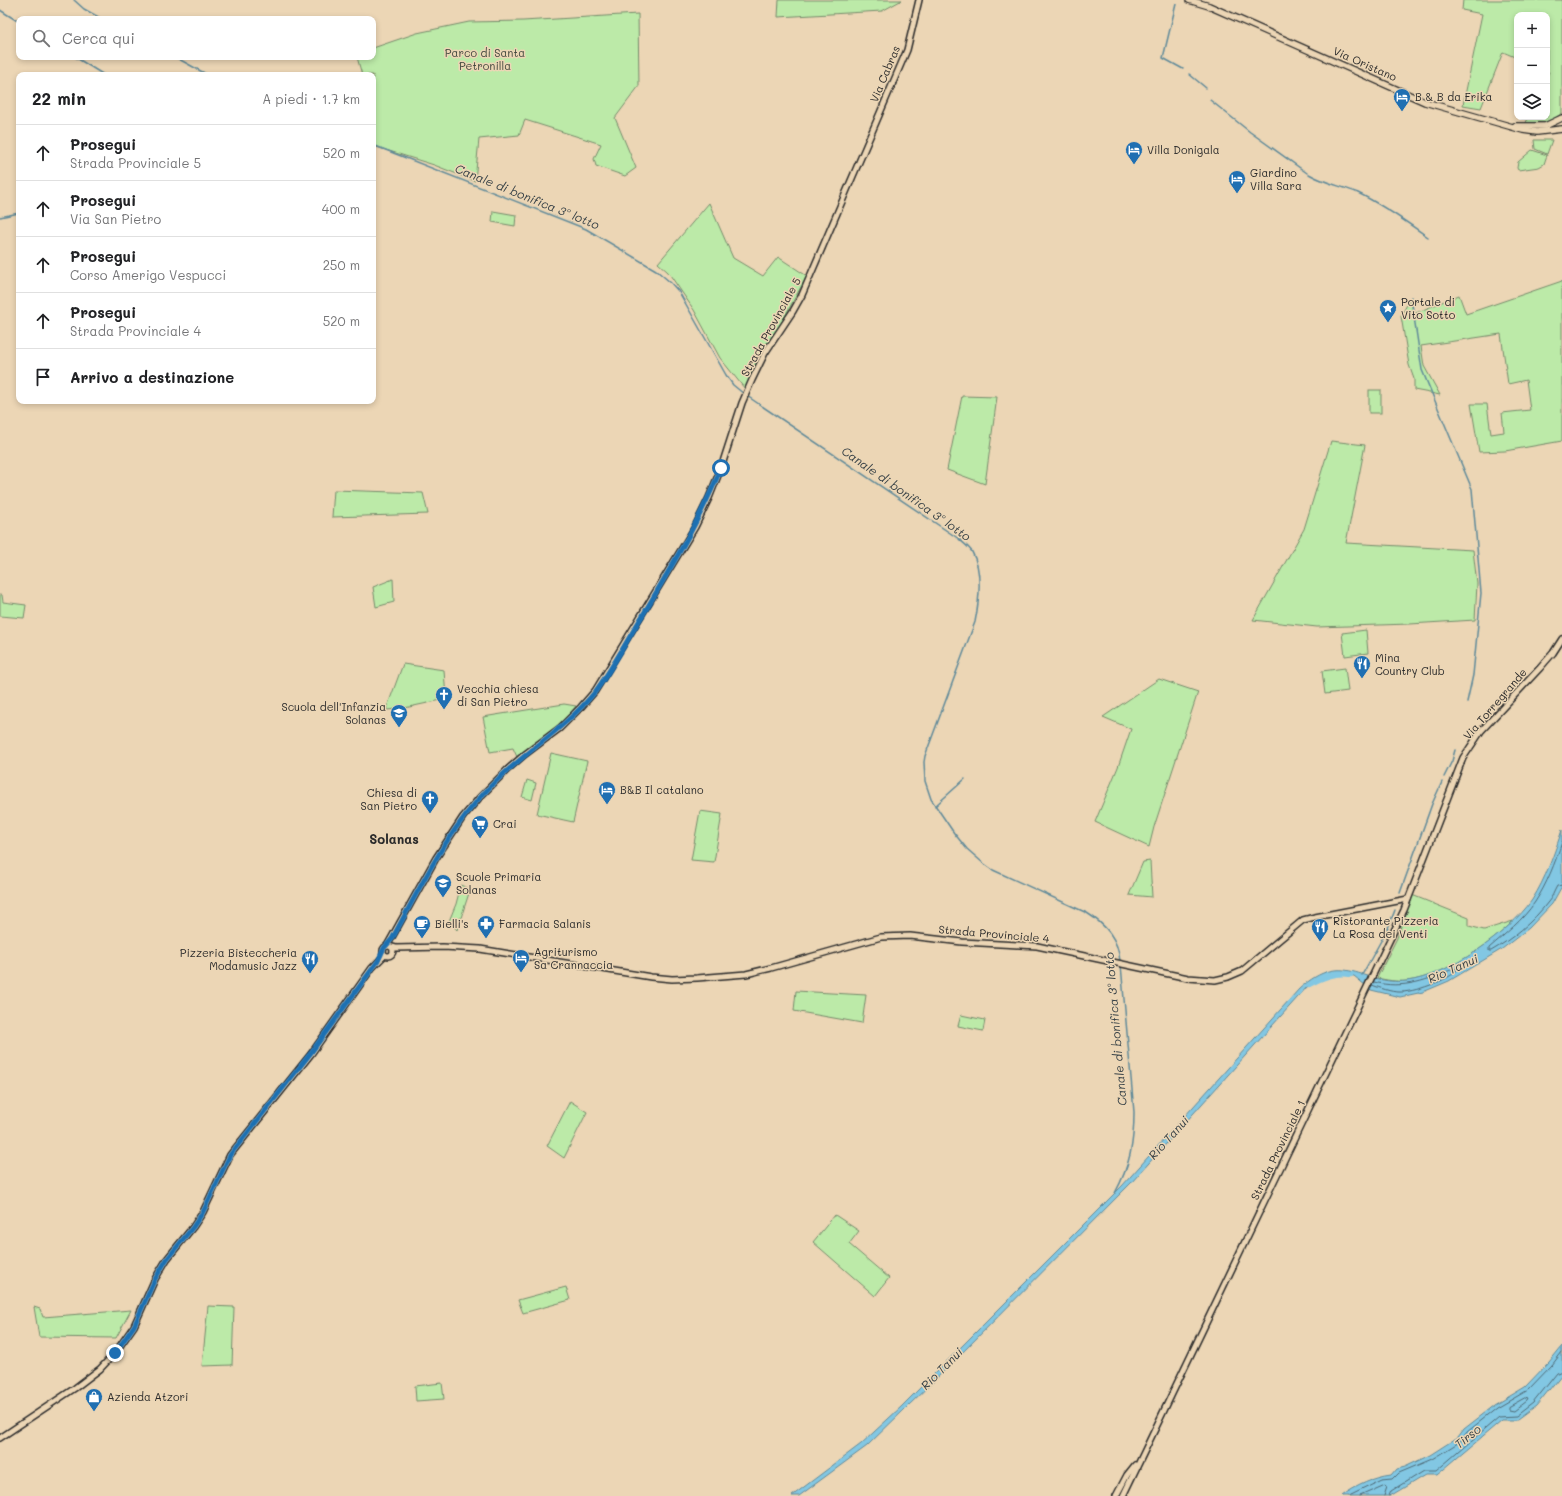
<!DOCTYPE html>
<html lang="it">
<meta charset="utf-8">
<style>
:root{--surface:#fff;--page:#f2f2f2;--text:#202124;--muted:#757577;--line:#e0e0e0}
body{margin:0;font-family:Mali,sans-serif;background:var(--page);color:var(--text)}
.controls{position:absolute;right:12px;top:12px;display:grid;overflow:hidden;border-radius:8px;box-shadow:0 2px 6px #0003}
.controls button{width:36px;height:36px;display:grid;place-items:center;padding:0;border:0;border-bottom:1px solid var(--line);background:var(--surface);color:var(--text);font:20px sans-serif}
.stop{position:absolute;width:12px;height:12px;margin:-9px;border:3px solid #1f6fb2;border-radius:50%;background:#fff}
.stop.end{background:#1f6fb2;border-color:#fff;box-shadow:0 1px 4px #0008}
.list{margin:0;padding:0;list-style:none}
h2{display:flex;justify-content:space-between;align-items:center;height:52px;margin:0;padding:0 16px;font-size:17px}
h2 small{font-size:13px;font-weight:400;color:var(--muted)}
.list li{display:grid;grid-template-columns:26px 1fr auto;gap:12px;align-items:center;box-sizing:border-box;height:56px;padding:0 16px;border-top:1px solid var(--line)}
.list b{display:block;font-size:15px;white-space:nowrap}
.list p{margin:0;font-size:13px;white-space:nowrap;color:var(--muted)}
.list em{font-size:13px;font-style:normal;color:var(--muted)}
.icon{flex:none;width:22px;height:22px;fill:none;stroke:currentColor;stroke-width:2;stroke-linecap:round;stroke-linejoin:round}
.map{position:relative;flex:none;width:1562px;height:1496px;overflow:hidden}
.search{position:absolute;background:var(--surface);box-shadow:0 2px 6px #0003;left:16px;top:16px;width:360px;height:44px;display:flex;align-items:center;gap:10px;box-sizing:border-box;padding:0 14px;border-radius:8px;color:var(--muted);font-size:15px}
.panel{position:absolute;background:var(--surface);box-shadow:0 2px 6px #0003;left:16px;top:72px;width:360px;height:332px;border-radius:8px}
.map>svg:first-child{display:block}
.green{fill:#bceaa8;stroke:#748a6a}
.water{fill:#82c7e3;stroke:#5f8999}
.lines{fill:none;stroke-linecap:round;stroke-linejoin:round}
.shore{stroke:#4e6975;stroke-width:1}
.stream{stroke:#5f8999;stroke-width:1.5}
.canal{stroke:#82c7e3;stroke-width:4.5}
.secondary-casing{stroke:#2b2b2b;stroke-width:8}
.primary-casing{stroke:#2b2b2b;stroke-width:8}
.secondary{stroke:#ecd6b5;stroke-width:5}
.primary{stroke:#ecd6b5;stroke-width:5.5}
.route{stroke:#1f6fb2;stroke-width:5}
.labels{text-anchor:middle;stroke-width:3;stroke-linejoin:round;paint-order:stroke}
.park-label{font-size:11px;fill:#41483e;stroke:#ecd6b5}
.street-label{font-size:11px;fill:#2b2b2b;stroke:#ecd6b5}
.poi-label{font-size:11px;fill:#2b2b2b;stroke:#ecd6b5;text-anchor:start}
.water-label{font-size:12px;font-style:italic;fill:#384247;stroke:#ecd6b5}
.quarter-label{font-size:13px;font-weight:bold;fill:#2b2b2b;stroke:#ecd6b5}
</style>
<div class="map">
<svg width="1562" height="1496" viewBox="0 0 1562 1496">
<rect width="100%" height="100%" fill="#ecd6b5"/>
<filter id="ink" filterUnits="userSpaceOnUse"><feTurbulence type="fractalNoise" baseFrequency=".025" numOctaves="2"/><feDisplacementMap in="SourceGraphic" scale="8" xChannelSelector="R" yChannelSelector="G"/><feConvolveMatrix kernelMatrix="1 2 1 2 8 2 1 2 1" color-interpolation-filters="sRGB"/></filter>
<g filter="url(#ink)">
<g class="green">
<polygon points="779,0 902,0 882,11 778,17"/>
<polygon points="1463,0 1562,0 1562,113 1548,123 1525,124 1529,117 1547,117 1547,76 1549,72 1547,71 1547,15 1517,15 1517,58 1503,52 1481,108 1463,105 1482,14 1462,10"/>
<polygon points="638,14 639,86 615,118 636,168 625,176 596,166 594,159 601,144 525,120 519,135 479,139 475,181 434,165 373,146 373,75 362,75 357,57 373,57 373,48 417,33 469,22 523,21"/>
<polygon points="1534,140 1552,140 1547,154 1535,149"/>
<polygon points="1532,150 1547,155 1544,164 1539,167 1518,170 1517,168 1518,162"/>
<polygon points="709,203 733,258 763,276 778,257 807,276 745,389 720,358 694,310 668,272 658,263"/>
<polygon points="493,211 516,215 515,226 492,222"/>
<polygon points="1562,281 1562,441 1505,451 1479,452 1471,404 1487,404 1491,434 1504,432 1502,413 1530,410 1526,380 1508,384 1501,334 1421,346 1424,366 1440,395 1414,390 1414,379 1409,365 1401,316 1411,297 1413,314 1459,295 1466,314"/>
<rect x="1369" y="390" width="12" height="23"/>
<polygon points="962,396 997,397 985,484 947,470"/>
<polygon points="1331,441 1365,445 1346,543 1473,550 1477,584 1475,620 1410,624 1317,627 1253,620 1304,529"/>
<polygon points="334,490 423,493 428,514 332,517"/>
<polygon points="393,579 394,602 376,607 373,587"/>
<polygon points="0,594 2,595 3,602 26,605 24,618 0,616"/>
<polygon points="1366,630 1368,653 1345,656 1342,633"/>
<polygon points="403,664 444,670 446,699 400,709 386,710"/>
<polygon points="1345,668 1348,691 1325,694 1322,671"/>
<polygon points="1159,679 1198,692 1154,827 1149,847 1095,822 1118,767 1131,729 1103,717"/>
<polygon points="564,704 576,706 561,724 517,757 513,748 490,752 483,717"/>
<polygon points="551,753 587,761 573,822 537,814"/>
<polygon points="527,780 536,783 532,800 522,797"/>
<polygon points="700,811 722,814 714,862 691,860"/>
<polygon points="1150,861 1152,897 1129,895 1143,862"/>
<polygon points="461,885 470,890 457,930 449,921 456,904"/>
<path d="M1412,895L1469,918V926L1484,930L1513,921C1490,946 1441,977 1407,981C1397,982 1386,980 1377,978L1397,938Z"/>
<polygon points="796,991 866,995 862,1023 794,1011"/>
<polygon points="961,1015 985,1020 983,1031 958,1026"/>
<polygon points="570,1101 587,1112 564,1158 547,1146"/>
<polygon points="835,1215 859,1231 849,1244 889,1278 875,1296 813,1242"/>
<polygon points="566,1287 570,1300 523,1313 518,1300"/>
<polygon points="208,1306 234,1307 232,1365 202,1366"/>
<polygon points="34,1307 40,1309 43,1317 131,1310 116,1338 39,1337"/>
<polygon points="442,1383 444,1399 416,1401 415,1386"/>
</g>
<g class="water">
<path d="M1562,830V886L1552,904L1529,928L1502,949L1449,981L1423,992L1400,997L1371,990L1354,976L1345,974L1325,977L1316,981L1307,987L1131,1183L946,1369L867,1446L799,1496H792L861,1444L901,1407L1122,1186L1299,989C1345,948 1360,986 1407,981C1448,976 1509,933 1532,900C1546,878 1554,854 1562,830Z"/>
<path d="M1562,1346V1374L1536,1406L1517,1420H1502L1437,1475H1425L1390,1496H1342C1355,1486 1375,1477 1392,1475L1397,1469L1405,1467L1430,1455L1458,1437L1464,1429L1495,1405L1525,1387L1549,1362Z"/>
</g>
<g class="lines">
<g class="shore">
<path d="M1562,842C1555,863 1547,884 1535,902C1523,920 1505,934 1489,948V951H1491C1512,939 1533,922 1548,902C1552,898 1554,891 1557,886L1562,885"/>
<path d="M1372,985C1380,988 1391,992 1399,992C1412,993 1450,980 1457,970L1455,968C1428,980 1403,990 1374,982"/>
<polygon points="1525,1398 1528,1399 1527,1401 1514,1411 1509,1410 1509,1407"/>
<polyline points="1349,1496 1382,1480 1393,1479 1399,1473 1432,1459 1461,1441 1467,1432 1497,1408 1528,1390 1552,1365 1562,1352"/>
<polyline points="1360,1496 1385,1485 1387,1487 1384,1496"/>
<polyline points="1389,1496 1391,1491 1423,1471 1436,1471 1499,1417 1516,1416 1533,1403 1557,1373 1562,1371"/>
</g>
<g class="stream">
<polyline points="74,0 84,9 102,19"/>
<polyline points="1176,4 1163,58 1183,69"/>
<polyline points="0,10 19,22"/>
<polyline points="75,57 104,75"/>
<polyline points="175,57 208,75"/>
<polyline points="1189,74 1206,88"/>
<polyline points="1210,100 1250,132 1307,173"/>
<polyline points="373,145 586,229 656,270 671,283 679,292 726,375 733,385 744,394"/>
<path d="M1309,174C1324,183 1342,186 1358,193C1383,205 1405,221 1428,237"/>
<polyline points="0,217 19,213"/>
<polyline points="1411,297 1422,370 1472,489 1481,593 1473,675 1467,702"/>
<path d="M747,396L959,539C963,543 969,547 972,552C983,571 979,602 975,622L925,756L924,762L925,781L931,799L954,833L967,849L983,863L993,870L1087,913C1106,925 1118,939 1120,961"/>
<polyline points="1444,777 1452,761 1455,750"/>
<polyline points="935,806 965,779"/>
<polyline points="1400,893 1432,804 1442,782"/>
<polyline points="1362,975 1388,928 1395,910"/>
<path d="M1115,1193C1130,1166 1134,1143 1134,1112L1121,965"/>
</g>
<path class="canal" d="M1309,985C1322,978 1336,972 1351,975"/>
<defs>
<g id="secondary">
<circle cx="388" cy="951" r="5"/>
<polyline points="387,946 436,858 463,817 480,797 507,770 524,755 560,728 581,707 595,691 695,527 709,498 721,468 742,403 752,380 765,353 793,311 802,295 907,50 919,0"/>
<polyline points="392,947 396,948 443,947 480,949 651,977 672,979 697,978 746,974 771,968 881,937 910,936 962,942 1037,946 1188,978 1215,980 1228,977 1242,971 1303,920 1315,917 1408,899"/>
<polyline points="0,1438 75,1388 100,1369 115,1353 134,1326 155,1279 167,1259 193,1227 203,1212 230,1155 311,1054 372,968 385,955"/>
<polyline points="1116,1496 1127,1475 1135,1465"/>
<polyline points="1123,1496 1404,910 1463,758 1481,731 1540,668 1553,653 1562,639"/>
</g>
<g id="primary">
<polyline points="1189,0 1209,6 1425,102 1523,130 1537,132 1562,129"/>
<polyline points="1515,126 1545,126 1562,118"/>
</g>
</defs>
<use href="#secondary" class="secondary-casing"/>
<use href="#primary" class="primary-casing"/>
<use href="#secondary" class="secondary"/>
<use href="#primary" class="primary"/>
</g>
</g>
<g class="lines" filter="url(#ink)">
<path class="route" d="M115,1353L134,1326L155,1279L167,1259L193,1227L203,1212L230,1155L310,1054L378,961L384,948L392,939C421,886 447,830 490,787C523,753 565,729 595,692C613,668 627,640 643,615C671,567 700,520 721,468"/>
</g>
<defs>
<symbol id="hotel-pin" viewBox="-11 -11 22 30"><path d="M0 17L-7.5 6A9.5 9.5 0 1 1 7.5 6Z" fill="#1f6fb2" stroke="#ecd6b5"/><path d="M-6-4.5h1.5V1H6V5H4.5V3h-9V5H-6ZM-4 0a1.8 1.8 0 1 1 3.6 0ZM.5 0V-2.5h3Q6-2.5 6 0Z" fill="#fff"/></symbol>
<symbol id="sight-pin" viewBox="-11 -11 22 30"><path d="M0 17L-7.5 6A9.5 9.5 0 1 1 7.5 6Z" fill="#1f6fb2" stroke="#ecd6b5"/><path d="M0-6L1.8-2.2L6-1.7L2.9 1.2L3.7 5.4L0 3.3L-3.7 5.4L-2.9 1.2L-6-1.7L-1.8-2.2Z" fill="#fff"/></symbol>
<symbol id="restaurant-pin" viewBox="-11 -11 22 30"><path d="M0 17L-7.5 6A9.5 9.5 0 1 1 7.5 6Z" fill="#1f6fb2" stroke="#ecd6b5"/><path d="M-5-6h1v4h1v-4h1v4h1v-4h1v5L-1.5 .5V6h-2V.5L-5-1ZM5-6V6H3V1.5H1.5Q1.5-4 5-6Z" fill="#fff"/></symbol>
<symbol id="church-pin" viewBox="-11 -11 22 30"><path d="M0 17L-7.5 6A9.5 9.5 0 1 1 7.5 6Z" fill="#1f6fb2" stroke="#ecd6b5"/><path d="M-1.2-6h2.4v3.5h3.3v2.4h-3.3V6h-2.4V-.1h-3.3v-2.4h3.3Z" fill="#fff"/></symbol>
<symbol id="school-pin" viewBox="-11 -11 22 30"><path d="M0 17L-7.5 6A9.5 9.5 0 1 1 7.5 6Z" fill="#1f6fb2" stroke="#ecd6b5"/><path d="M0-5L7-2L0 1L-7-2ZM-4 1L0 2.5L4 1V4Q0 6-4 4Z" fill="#fff"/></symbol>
<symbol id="supermarket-pin" viewBox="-11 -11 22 30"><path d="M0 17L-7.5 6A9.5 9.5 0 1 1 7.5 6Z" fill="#1f6fb2" stroke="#ecd6b5"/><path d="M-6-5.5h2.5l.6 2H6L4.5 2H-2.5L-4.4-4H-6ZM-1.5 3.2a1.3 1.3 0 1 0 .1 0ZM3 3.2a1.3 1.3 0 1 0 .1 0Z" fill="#fff"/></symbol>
<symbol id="cafe-pin" viewBox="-11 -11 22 30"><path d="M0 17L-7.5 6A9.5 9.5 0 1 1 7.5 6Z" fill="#1f6fb2" stroke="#ecd6b5"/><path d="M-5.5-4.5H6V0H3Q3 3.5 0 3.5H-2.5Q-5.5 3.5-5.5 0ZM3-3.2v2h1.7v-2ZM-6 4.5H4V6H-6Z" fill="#fff"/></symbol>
<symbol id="pharmacy-pin" viewBox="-11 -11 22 30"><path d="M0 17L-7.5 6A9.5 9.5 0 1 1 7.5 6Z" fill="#1f6fb2" stroke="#ecd6b5"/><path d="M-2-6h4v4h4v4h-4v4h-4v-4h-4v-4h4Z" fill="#fff"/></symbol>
<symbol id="shop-pin" viewBox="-11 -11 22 30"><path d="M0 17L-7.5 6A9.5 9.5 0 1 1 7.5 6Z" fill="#1f6fb2" stroke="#ecd6b5"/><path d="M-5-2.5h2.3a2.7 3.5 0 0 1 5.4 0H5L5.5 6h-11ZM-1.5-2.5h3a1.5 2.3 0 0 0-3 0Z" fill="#fff"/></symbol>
</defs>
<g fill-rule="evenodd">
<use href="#hotel-pin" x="1392" y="87" width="20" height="27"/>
<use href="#hotel-pin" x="1124" y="140" width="20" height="27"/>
<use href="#hotel-pin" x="1227" y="169" width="20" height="27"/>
<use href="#sight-pin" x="1378" y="298" width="20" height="27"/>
<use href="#restaurant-pin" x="1352" y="654" width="20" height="27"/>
<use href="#church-pin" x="434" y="685" width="20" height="27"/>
<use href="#school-pin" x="389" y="703" width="20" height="27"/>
<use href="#hotel-pin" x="597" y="780" width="20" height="27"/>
<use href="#church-pin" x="420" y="789" width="20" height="27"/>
<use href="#supermarket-pin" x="470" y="814" width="20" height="27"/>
<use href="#school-pin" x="433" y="873" width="20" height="27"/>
<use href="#cafe-pin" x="412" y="914" width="20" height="27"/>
<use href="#pharmacy-pin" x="476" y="914" width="20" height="27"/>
<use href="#restaurant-pin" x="1310" y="917" width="20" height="27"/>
<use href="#hotel-pin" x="511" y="948" width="20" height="27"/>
<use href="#restaurant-pin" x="300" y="949" width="20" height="27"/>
<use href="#shop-pin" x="84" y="1387" width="20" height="27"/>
</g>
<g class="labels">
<g class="park-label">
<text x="485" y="57">Parco di Santa<tspan x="485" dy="13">Petronilla</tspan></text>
</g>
<g class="street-label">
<text transform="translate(1365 64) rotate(24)" y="4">Via Oristano</text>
<text transform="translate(885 74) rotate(-67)" y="4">Via Cabras</text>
<text transform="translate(771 327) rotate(-61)" y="4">Strada Provinciale 5</text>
<text transform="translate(1495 704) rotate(-49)" y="4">Via Torregrande</text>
<text transform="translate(994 934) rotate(5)" y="4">Strada Provinciale 4</text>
<text transform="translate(1278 1150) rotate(-64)" y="4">Strada Provinciale 1</text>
</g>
<g class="poi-label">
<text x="1415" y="101">B &amp; B da Erika</text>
<text x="1147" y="154">Villa Donigala</text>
<text x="1250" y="177">Giardino<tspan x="1250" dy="13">Villa Sara</tspan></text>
<text x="1401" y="306">Portale di<tspan x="1401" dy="13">Vito Sotto</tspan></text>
<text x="1375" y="662">Mina<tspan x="1375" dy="13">Country Club</tspan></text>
<text x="457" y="693">Vecchia chiesa<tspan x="457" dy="13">di San Pietro</tspan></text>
<text x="386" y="711" text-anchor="end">Scuola dell'Infanzia<tspan x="386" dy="13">Solanas</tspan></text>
<text x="620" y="794">B&amp;B Il catalano</text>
<text x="417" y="797" text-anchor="end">Chiesa di<tspan x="417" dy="13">San Pietro</tspan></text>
<text x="493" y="828">Crai</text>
<text x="456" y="881">Scuole Primaria<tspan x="456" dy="13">Solanas</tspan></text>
<text x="1333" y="925">Ristorante Pizzeria<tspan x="1333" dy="13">La Rosa dei Venti</tspan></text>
<text x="435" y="928">Bielli's</text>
<text x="499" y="928">Farmacia Salanis</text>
<text x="534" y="956">Agriturismo<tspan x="534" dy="13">Sa Crannaccia</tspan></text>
<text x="297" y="957" text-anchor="end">Pizzeria Bisteccheria<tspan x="297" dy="13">Modamusic Jazz</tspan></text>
<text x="107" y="1401">Azienda Atzori</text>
</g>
<g class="water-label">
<text transform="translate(527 197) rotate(22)" y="4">Canale di bonifica 3º lotto</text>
<text transform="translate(906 494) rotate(35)" y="4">Canale di bonifica 3º lotto</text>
<text transform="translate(1453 969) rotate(-24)" y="4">Rio Tanui</text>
<text transform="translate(1116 1029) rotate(-95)" y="4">Canale di bonifica 3º lotto</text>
<text transform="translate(1169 1138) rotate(-48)" y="4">Rio Tanui</text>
<text transform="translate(942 1369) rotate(-45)" y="4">Rio Tanui</text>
<text transform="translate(1468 1437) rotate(-39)" y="4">Tirso</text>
</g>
<g class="quarter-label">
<text x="394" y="844">Solanas</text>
</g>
</g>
</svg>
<div class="controls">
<button>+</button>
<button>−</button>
<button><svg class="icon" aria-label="layers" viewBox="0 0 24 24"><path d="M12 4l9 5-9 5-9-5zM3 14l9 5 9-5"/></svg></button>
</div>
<div class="stop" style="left:721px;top:468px"></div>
<div class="stop end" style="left:115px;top:1353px"></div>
<div class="search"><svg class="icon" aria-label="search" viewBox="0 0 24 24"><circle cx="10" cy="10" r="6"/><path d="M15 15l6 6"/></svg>Cerca qui</div>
<section class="panel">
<h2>22 min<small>A piedi · 1.7 km</small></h2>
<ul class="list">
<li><svg class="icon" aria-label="ahead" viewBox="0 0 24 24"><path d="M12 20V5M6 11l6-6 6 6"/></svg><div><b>Prosegui</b><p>Strada Provinciale 5</p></div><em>520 m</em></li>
<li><svg class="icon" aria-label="ahead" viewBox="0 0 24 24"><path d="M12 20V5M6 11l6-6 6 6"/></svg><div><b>Prosegui</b><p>Via San Pietro</p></div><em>400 m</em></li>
<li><svg class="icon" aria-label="ahead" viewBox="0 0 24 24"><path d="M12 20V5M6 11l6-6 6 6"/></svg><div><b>Prosegui</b><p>Corso Amerigo Vespucci</p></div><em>250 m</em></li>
<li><svg class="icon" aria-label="ahead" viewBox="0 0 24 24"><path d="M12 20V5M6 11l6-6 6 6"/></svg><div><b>Prosegui</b><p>Strada Provinciale 4</p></div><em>520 m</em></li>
<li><svg class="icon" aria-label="arrive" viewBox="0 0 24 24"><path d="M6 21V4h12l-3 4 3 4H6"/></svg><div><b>Arrivo a destinazione</b></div></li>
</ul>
</section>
</div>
